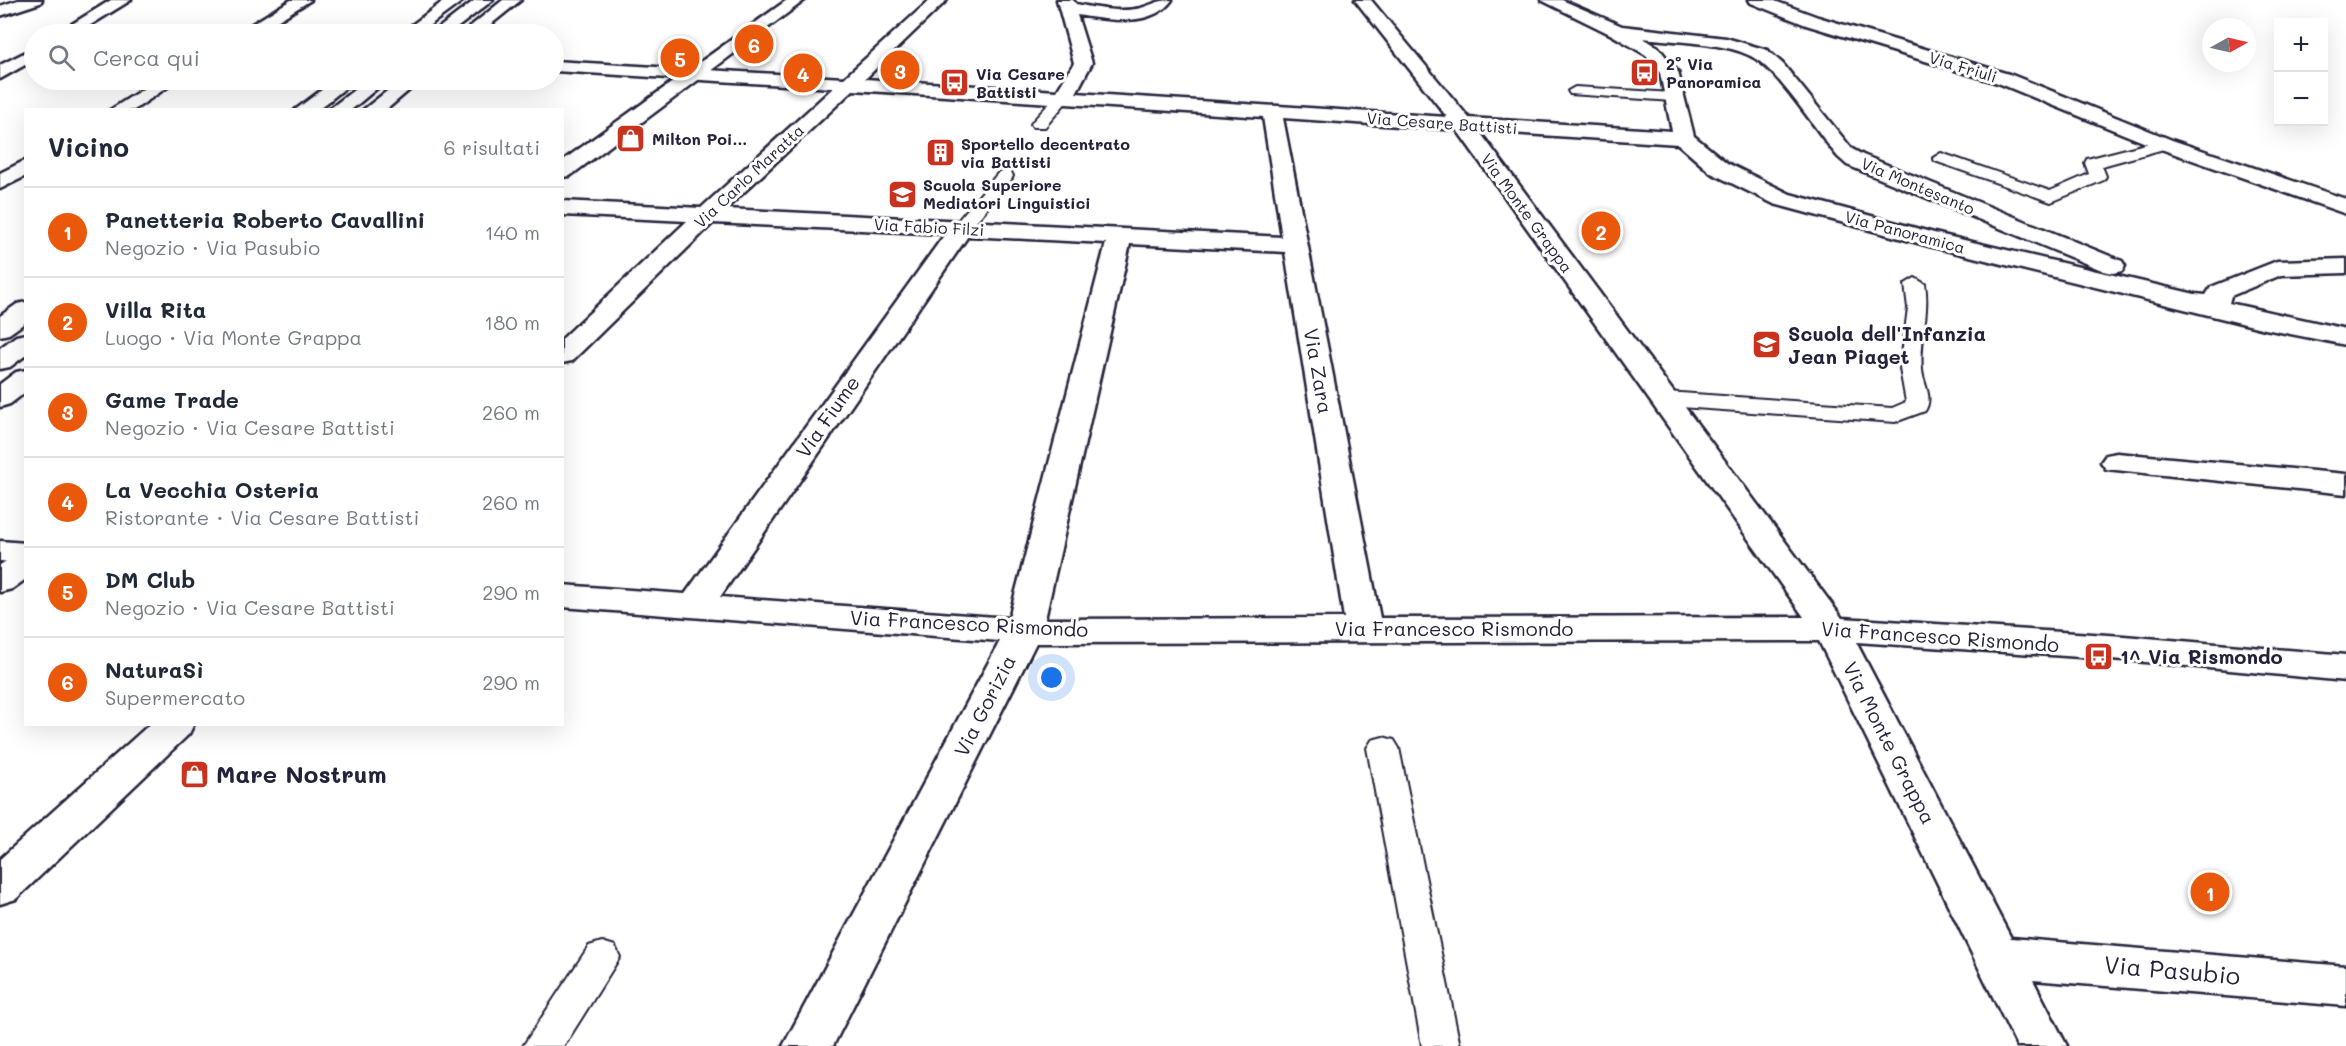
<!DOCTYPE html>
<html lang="it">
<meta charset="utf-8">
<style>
:root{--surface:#fff;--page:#f2f2f3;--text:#1f2937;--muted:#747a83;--line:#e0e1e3;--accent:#ea580c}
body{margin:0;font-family:Mali,sans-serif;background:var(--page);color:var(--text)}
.controls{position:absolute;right:18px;top:18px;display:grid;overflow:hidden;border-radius:0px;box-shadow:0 6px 24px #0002}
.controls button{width:54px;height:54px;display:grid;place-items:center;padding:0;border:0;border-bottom:2px solid var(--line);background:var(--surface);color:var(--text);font:30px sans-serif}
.compass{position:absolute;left:2202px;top:18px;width:54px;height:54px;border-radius:50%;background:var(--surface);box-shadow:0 6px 24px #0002;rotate:82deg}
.you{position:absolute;left:1052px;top:678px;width:21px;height:21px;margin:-15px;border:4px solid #fff;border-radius:50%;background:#1a73e8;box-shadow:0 0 0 9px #1a73e833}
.badge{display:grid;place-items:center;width:39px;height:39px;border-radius:50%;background:var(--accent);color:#fff;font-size:20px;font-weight:700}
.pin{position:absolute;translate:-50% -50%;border:3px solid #fff;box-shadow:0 2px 6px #0006}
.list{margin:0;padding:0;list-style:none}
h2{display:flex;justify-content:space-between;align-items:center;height:78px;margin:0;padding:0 24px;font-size:26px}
h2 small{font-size:20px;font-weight:400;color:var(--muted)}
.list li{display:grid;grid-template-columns:39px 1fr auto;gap:18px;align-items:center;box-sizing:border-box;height:90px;padding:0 24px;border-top:2px solid var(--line)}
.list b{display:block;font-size:22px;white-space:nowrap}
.list p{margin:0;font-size:20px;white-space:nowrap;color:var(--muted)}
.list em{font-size:20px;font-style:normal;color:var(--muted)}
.icon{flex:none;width:33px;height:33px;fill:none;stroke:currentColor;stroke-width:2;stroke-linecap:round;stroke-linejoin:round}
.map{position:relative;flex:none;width:2346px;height:1046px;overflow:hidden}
.search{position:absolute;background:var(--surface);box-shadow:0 6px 24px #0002;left:24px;top:24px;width:540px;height:66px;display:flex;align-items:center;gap:15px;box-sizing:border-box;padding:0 21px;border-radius:33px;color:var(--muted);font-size:22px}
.panel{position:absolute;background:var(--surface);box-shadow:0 6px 24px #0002;left:24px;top:108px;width:540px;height:618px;border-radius:0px}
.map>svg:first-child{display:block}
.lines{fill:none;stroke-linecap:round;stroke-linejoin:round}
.service-casing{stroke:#22223b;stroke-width:4}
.pedestrian-casing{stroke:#22223b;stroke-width:5}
.minor-casing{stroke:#22223b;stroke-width:5}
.tertiary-casing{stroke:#22223b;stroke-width:5}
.secondary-casing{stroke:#22223b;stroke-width:5}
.service{fill:#fff;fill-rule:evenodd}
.pedestrian{fill:#fff;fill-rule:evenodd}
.minor{fill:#fff;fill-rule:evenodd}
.tertiary{fill:#fff;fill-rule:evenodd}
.secondary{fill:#fff;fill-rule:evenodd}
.labels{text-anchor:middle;stroke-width:6;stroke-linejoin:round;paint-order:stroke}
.far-poi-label{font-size:16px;font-weight:bold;fill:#22223b;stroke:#fff;text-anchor:start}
.far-street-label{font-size:16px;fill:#22223b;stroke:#fff}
.poi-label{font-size:20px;font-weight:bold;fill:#22223b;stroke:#fff;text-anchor:start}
.street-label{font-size:20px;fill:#22223b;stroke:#fff}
.near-poi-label{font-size:24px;font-weight:bold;fill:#22223b;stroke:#fff;text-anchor:start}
.near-street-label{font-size:24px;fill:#22223b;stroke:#fff}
</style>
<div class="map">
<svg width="2346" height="1046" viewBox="0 0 2346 1046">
<rect width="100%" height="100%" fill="#fff"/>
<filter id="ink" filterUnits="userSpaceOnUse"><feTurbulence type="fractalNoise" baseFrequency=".0167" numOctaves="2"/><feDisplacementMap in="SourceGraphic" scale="12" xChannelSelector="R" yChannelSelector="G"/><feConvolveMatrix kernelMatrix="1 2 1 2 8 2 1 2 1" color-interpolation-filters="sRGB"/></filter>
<g filter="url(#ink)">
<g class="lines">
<defs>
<g id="service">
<polygon points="1575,87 1673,93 1680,97 1673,101 1570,94 1568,91"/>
<polygon points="1064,92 1071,96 1069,99 1045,127 1033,127 1031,124 1033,121 1059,93"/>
<polygon points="2165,139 2173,144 2171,147 2102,166 2106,176 2104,180 2051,202 1935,161 1933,158 1941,153 1947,155 2050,191 2089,174 2085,163 2087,159"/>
<polygon points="1005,171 1011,172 1013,176 1011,180 967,232 955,232 952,228 955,224 999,172"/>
<path d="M1915,278L1925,284C1930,314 1919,340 1922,370C1923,384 1934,397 1925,411L1895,422L1666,406L1658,404L1655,399L1658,394L1666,392L1892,408L1906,402L1900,369L1908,308L1905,284Z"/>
<polygon points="1383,737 1394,740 1399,748 1460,1046 1422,1046 1367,748 1372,740"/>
<polygon points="602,942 615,946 620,957 564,1046 523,1046 589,946"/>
</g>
<g id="pedestrian">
<polygon points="475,0 493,0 449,34 431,34"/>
<polygon points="367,80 387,80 351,110 328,110"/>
<polygon points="26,334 26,355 10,367 0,369 0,348 16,336"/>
</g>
<g id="minor">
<polygon points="291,0 311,0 256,34 236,34"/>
<path d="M930,0H947L865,79L1057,91L1074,63L1057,0H1073L1076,4C1096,8 1121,13 1141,8C1154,4 1159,0 1172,0C1152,28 1107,20 1077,15L1092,63L1076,93L1447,117L1355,0H1371L1469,118L1672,131L1660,73L1646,55L1612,35L1541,0H1562L1622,26L1726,38L1767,50L1783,64L1852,149L1863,155L2122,261L2125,266L2122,271L2113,273L2104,271L1847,165L1838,157C1818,133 1780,74 1756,59C1730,42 1674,42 1643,38L1658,47L1678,72L1694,136L1727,163L1790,194L1934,233L2195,294L2206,295L2211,287L2277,261L2346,259V273L2281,275L2231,296L2229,303L2346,329V345L2265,329L1929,246L1774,204L1711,173L1678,144L1479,131L1842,618L2124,636L2346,655V681L2124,660L1856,642L2011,938L2346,966V1006L2033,980L2067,1046H2017L1819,641L1036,643L833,1046H783L1000,641L562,607V585L685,594L945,234L713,223L572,361L562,363V339L687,221L562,215V201L701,208L833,88L554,71V61L844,78ZM853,90L1263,117L1282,237L726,209ZM1283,118L1457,130L1804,617L1380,618ZM968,236L1106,243L1009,618L720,597ZM1130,244L1285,252L1344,618L1045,619Z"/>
<polygon points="1749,0 1772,0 1818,17 2012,75 2172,140 2346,199 2346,214 2158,148 1998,83 1806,25 1751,3"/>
<polygon points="157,80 178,80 134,110 110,110"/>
<polygon points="26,160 26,176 0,189 0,173"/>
<polygon points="2117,453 2346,474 2346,494 2106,469 2101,462 2106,455"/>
<polygon points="0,541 26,543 26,563 0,561"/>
<polygon points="150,724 194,724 189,734 16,899 0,904 0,859"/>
</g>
<g id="tertiary">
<polygon points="111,0 131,0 76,34 56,34"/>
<polygon points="445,0 464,0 418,34 400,34"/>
<polygon points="503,0 521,0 479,34 461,34"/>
<polygon points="787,0 805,0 570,176 562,177 562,161"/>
<polygon points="34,48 34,60 0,79 0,65"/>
<polygon points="335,80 355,80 318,110 295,110"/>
<polygon points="401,80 421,80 386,110 363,110"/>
<polygon points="26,302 26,322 9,334 0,336 0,316 17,304"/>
<polygon points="26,370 26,392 10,404 0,407 0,384 16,372"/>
<polygon points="26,553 26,579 12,589 0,592 0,565 14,556"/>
</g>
<polygon id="secondary" points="18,0 42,0 40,3 0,16 0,6"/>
</defs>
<use href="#service" class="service-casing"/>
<use href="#pedestrian" class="pedestrian-casing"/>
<use href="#minor" class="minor-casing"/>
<use href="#tertiary" class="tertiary-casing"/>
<use href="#secondary" class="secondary-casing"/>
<use href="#service" class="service"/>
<use href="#pedestrian" class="pedestrian"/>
<use href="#minor" class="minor"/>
<use href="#tertiary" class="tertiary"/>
<use href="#secondary" class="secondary"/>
</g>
</g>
<defs>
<symbol id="bus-square" viewBox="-11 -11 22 22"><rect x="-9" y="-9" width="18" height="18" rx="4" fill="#c8321e" stroke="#fff"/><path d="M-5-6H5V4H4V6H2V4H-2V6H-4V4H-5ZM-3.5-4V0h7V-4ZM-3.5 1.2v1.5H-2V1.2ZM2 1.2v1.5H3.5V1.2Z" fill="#fff"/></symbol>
<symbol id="shop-square" viewBox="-11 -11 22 22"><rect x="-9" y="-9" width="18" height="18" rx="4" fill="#c8321e" stroke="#fff"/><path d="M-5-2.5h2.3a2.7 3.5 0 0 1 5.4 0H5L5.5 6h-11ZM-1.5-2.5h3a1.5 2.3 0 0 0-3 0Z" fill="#fff"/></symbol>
<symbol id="building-square" viewBox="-11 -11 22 22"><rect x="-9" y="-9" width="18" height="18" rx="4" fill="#c8321e" stroke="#fff"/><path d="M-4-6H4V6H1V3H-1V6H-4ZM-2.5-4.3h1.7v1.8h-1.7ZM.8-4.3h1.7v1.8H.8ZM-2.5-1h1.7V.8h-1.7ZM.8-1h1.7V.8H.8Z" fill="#fff"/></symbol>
<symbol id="university-square" viewBox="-11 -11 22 22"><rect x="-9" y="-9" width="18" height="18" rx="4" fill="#c8321e" stroke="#fff"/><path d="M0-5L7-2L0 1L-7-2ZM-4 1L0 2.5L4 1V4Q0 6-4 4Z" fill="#fff"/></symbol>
<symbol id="school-square" viewBox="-11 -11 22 22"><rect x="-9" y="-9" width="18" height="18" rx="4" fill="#c8321e" stroke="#fff"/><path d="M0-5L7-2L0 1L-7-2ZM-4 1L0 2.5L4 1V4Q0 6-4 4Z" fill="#fff"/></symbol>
</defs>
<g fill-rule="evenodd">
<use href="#bus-square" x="1628" y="56" width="33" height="33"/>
<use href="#bus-square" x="938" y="66" width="33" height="33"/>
<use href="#shop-square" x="614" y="122" width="33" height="33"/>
<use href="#building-square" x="924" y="136" width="33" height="33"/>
<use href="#university-square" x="886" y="178" width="33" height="33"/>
<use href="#school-square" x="1750" y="328" width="33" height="33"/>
<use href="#bus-square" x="2082" y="640" width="33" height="33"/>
<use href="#shop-square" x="178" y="758" width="33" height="33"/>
</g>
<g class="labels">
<g class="far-poi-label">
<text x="1666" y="70">2° Via<tspan x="1666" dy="18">Panoramica</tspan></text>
<text x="976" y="80">Via Cesare<tspan x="976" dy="18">Battisti</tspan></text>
<text x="652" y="145">Milton Poi...</text>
<text x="961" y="150">Sportello decentrato<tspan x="961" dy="18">via Battisti</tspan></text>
<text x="923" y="191">Scuola Superiore<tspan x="923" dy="18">Mediatori Linguistici</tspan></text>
</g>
<g class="far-street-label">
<text transform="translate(1963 67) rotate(17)" y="6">Via Friuli</text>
<text transform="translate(1442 123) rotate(4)" y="6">Via Cesare Battisti</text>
<text transform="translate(749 176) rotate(-43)" y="6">Via Carlo Maratta</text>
<text transform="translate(1918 186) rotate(23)" y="6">Via Montesanto</text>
<text transform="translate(1527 213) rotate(54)" y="6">Via Monte Grappa</text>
<text transform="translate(929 227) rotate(3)" y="6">Via Fabio Filzi</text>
<text transform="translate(1905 232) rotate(15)" y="6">Via Panoramica</text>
</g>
<g class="poi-label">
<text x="1788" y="341">Scuola dell'Infanzia<tspan x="1788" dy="23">Jean Piaget</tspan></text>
<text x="2120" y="664">1^ Via Rismondo</text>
</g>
<g class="street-label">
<text transform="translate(1318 371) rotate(80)" y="7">Via Zara</text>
<text transform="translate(828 417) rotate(-55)" y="7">Via Fiume</text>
<text transform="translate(969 624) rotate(3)" y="7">Via Francesco Rismondo</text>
<text x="1454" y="636">Via Francesco Rismondo</text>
<text transform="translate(1940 637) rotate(4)" y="7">Via Francesco Rismondo</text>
<text transform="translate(985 706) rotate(-63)" y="7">Via Gorizia</text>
<text transform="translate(1889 743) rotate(63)" y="7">Via Monte Grappa</text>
</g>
<g class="near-poi-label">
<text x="216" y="783">Mare Nostrum</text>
</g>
<g class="near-street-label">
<text transform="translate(2172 971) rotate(5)" y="8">Via Pasubio</text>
</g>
</g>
</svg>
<div class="controls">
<button>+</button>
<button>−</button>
</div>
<svg class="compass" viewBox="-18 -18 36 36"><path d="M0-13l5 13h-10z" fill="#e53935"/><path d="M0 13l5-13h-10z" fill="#747a83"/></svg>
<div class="you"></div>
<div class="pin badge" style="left:2210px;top:892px">1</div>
<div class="pin badge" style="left:1601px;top:231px">2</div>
<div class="pin badge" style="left:900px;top:70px">3</div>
<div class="pin badge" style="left:803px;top:73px">4</div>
<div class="pin badge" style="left:680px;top:58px">5</div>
<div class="pin badge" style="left:754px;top:44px">6</div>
<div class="search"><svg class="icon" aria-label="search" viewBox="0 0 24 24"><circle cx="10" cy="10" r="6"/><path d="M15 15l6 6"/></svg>Cerca qui</div>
<section class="panel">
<h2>Vicino<small>6 risultati</small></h2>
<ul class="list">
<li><span class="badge">1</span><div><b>Panetteria Roberto Cavallini</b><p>Negozio · Via Pasubio</p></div><em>140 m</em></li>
<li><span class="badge">2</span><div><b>Villa Rita</b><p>Luogo · Via Monte Grappa</p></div><em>180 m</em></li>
<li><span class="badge">3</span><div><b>Game Trade</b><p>Negozio · Via Cesare Battisti</p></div><em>260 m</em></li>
<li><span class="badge">4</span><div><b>La Vecchia Osteria</b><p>Ristorante · Via Cesare Battisti</p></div><em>260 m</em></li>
<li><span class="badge">5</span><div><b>DM Club</b><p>Negozio · Via Cesare Battisti</p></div><em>290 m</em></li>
<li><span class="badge">6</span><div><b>NaturaSì</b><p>Supermercato</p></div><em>290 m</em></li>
</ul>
</section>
</div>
